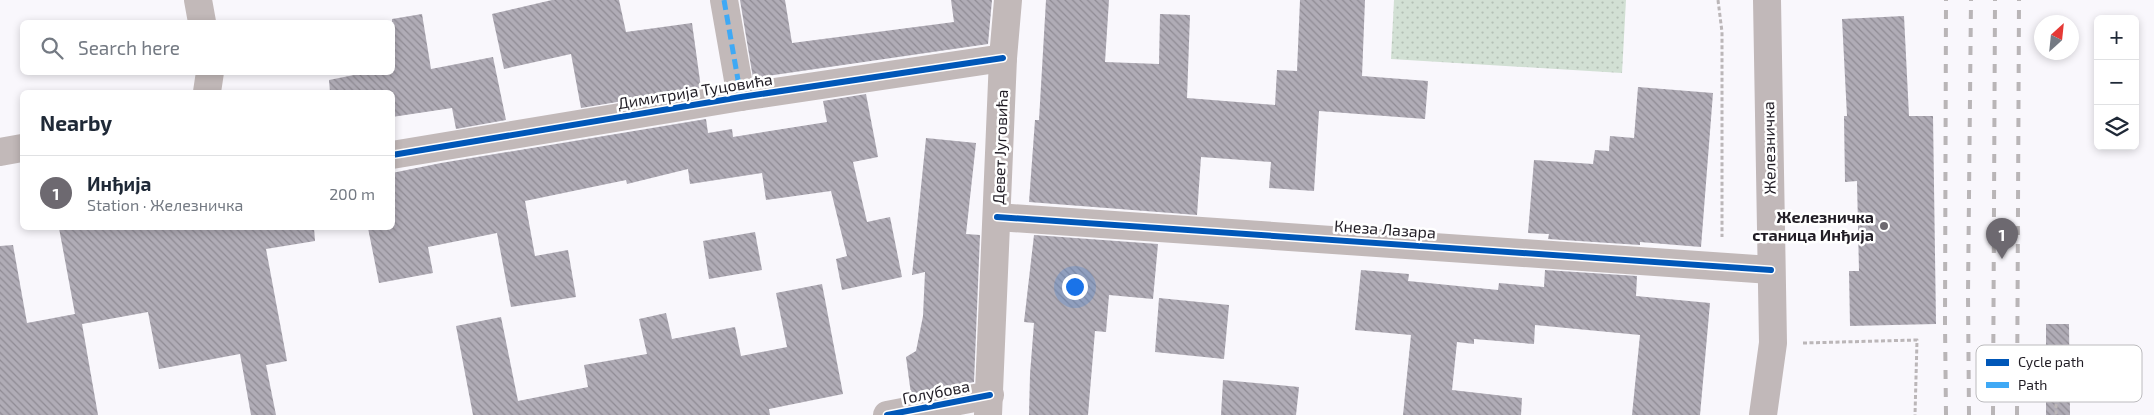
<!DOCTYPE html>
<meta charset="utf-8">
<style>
:root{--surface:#fff;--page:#f6f6f7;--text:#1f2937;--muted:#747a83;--line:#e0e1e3;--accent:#6d6970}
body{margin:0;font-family:"Exo 2",sans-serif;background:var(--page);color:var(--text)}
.controls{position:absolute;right:15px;top:15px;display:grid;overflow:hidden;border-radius:8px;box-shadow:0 2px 8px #0003}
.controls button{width:45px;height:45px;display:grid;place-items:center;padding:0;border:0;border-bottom:1px solid var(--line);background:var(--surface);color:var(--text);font:25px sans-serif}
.compass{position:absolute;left:2034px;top:15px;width:45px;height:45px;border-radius:50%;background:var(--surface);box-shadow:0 2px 8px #0003;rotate:27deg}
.you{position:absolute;left:1074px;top:286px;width:18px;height:18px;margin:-12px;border:4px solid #fff;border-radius:50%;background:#1a73e8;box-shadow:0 0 0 8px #1a73e833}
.badge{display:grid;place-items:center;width:32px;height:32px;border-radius:50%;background:var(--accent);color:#fff;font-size:16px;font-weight:700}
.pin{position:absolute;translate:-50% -41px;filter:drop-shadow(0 1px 2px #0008)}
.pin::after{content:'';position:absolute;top:26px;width:18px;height:15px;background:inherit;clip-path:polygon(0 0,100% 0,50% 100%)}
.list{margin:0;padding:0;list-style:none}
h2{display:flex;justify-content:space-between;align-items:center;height:65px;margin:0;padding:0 20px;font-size:21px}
h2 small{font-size:16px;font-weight:400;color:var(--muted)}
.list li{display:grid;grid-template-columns:32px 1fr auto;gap:15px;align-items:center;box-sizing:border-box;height:75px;padding:0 20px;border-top:1px solid var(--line)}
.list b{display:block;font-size:19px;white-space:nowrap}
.list p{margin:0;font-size:16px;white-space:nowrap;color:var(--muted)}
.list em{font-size:16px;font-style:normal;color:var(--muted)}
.icon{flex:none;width:28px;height:28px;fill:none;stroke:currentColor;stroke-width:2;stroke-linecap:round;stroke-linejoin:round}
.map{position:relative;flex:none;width:2154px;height:415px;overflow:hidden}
.search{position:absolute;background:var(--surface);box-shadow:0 2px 8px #0003;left:20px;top:20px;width:375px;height:55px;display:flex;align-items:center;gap:12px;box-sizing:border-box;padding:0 18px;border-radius:8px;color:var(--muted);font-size:19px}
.panel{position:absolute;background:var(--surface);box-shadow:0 2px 8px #0003;left:20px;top:90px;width:375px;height:140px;border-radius:8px}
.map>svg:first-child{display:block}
.garden{fill:url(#garden-dots)}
.building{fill:url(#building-back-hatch)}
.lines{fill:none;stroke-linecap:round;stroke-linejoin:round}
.path{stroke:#bbb6b8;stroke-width:3;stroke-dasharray:4 2.5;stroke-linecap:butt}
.street{stroke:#c2b9b9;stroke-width:28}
.secondary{stroke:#c1b8b9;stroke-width:28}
.rail{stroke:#b9b5b7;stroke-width:4;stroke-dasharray:9 9;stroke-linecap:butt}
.quiet{stroke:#3fa9f5;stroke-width:5;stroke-dasharray:10 5;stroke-linecap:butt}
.cycleway-casing{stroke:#fff;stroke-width:9}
.cycleway{stroke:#0057b8;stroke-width:6}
.poi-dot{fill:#6d6970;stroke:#fff;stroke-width:2}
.labels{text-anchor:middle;stroke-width:5;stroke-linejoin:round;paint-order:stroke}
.street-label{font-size:16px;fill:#211d25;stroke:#fff}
.poi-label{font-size:16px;font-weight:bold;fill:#211d25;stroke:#fff;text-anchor:end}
.key{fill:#fff;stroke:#bcbbbe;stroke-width:1}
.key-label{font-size:14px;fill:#211d25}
</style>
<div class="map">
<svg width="2154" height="415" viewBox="0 0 2154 415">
<defs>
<pattern id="garden-dots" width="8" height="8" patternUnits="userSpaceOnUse" patternTransform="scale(1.25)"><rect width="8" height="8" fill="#d2e0d4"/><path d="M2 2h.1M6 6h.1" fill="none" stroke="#b4c0b6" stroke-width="1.8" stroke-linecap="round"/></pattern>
<pattern id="building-back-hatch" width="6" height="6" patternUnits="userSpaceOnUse" patternTransform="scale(1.25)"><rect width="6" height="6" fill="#b0acb6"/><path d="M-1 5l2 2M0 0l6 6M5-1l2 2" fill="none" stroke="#8f8b94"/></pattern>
</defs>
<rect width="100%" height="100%" fill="#f9f7fc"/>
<polygon class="garden" points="1394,0 1626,0 1622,73 1391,59"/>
<g class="building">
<polygon points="552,0 619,0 626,32 692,23 701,88 581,108 571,54 504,69 492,14"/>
<polygon points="740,0 785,0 792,43 954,22 951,0 992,0 988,44 753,78"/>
<polygon points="1046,0 1109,0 1105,62 1159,64 1160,14 1190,15 1187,98 1275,105 1277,70 1297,71 1300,0 1365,0 1362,76 1428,81 1425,119 1319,111 1314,191 1269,188 1271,162 1201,157 1197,215 1029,202 1035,120 1039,120"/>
<polygon points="422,14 431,69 493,57 506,120 456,129 452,108 392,117 392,92 330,92 329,80 369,72 392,72 392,19"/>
<polygon points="1904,16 1909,116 1933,116 1936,324 1850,326 1849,271 1859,271 1857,181 1845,182 1844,116 1847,116 1842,19"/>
<polygon points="1638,87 1713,93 1701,247 1640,242 1640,245 1548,239 1549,234 1528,233 1534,160 1593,164 1595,150 1609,151 1610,136 1634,138"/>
<polygon points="866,94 878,157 853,162 867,222 890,217 902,277 842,290 836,259 847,256 831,191 766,200 762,173 690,184 688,169 627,184 626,180 525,201 535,256 568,250 576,297 511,307 497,233 428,247 433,273 379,283 368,228 392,228 392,173 441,163 706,119 708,133 732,129 733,137 827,122 823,101"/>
<polygon points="926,138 976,143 966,234 980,235 974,382 911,394 906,357 916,351 923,316 925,272 912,275"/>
<polygon points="59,228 314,228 315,241 266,249 287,361 266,365 276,415 251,415 240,354 159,369 148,312 82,324 98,415 0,415 0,246 13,245 27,323 75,314"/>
<polygon points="755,232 762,270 709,279 703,241"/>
<polygon points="1034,235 1158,244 1153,299 1109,295 1106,332 1095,331 1088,415 1029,415 1030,374 1034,323 1024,322"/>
<polygon points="1361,270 1409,274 1408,281 1498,290 1499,283 1544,287 1545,270 1637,276 1636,296 1710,303 1700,415 1632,415 1640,335 1535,325 1534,344 1474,339 1474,344 1457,342 1452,390 1522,398 1521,415 1403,415 1411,335 1355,330"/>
<polygon points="822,284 843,394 769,409 770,415 473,415 456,326 501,317 518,401 588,387 584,365 647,354 639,319 666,313 672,339 735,327 741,356 787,347 776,293"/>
<polygon points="1159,298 1229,305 1224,359 1155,352"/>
<polygon points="2046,324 2069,324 2070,415 2046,415"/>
<polygon points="1223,380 1299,387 1296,415 1221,415"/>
</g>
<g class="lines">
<g class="path">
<polyline points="1718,0 1722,32 1722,237"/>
<polyline points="1803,343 1917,340 1915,415"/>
<polyline points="2056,378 2056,415"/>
</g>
<g class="street">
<polyline points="198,0 202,22"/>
<polyline points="724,0 741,97"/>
<polyline points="207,92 210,72"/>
<polyline points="0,152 22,148"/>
<polyline points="392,155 741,97 1003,58"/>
<polyline points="997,217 1771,270"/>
<polyline points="887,415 990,395"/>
<polyline points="988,415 1003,58 1008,0"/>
</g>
<polyline class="secondary" points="1763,415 1773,343 1767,0"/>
<g class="rail">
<polyline points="1946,415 1945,323 1946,0"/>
<polyline points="1969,415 1968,294 1971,0"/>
<polyline points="1993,415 1995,0"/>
<polyline points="2017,415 2019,0"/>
</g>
<polyline class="quiet" points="724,0 741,97"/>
<defs>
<g id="cycleway">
<polyline points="392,155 741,97 1003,58"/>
<polyline points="997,217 1771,270"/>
<polyline points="887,415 990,395"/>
</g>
</defs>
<use href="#cycleway" class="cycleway-casing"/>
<use href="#cycleway" class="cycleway"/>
</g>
<circle class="poi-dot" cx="1884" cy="226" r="5"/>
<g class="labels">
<g class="street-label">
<text transform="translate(695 91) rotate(-9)" y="6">Димитрија Туцовића</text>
<text transform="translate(1000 147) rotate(-88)" y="6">Девет Југовића</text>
<text transform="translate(1769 148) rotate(-91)" y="6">Железничка</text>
<text transform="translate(1385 229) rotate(4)" y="6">Кнеза Лазара</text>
<text transform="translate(936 392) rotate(-11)" y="6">Голубова</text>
</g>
<g class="poi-label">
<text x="1874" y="223">Железничка<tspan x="1874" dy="18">станица Инђија</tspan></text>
</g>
</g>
<rect x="1976" y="345" width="166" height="57" rx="8" class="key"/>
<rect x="1986" y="359" width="23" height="7" fill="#0057b8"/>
<rect x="1986" y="382" width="23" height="6" fill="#3fa9f5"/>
<g class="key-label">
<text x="2018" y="367">Cycle path</text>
<text x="2018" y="390">Path</text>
</g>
</svg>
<div class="controls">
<button>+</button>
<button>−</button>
<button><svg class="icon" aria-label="layers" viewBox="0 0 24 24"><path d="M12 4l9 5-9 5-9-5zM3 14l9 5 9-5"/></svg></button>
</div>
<svg class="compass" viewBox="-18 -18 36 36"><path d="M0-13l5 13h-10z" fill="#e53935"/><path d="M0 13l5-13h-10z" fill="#747a83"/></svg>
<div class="you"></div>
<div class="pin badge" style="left:2002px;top:259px">1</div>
<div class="search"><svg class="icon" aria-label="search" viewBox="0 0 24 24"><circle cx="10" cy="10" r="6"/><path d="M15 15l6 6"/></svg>Search here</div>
<section class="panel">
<h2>Nearby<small></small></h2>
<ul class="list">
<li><span class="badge">1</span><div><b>Инђија</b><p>Station · Железничка</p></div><em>200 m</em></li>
</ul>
</section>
</div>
